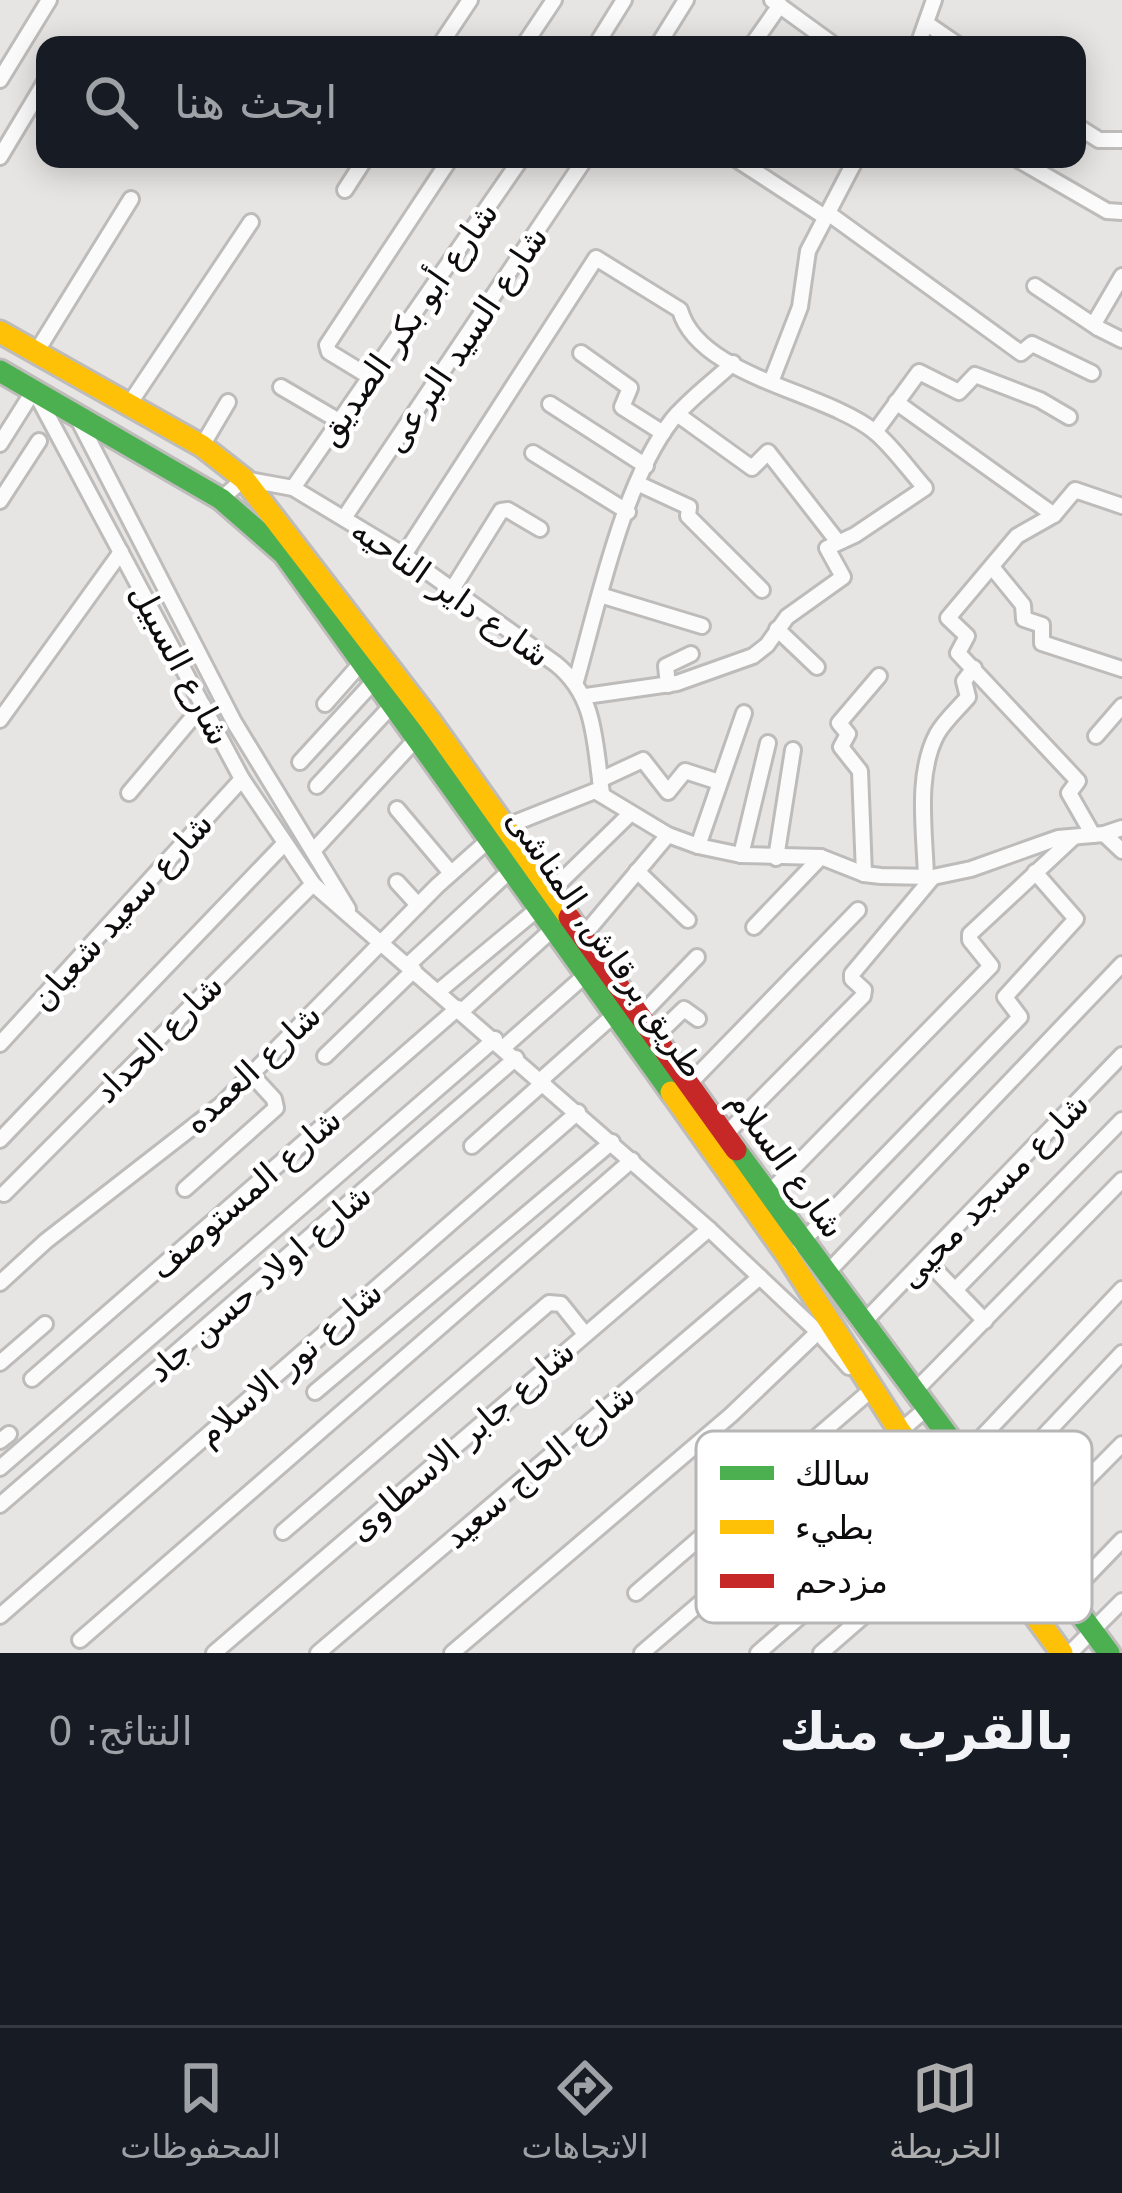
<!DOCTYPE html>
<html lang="ar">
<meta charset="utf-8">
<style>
:root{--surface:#171b24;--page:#20242c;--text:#f1f3f6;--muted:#9ea1a6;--line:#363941;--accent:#adadae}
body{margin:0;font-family:"DejaVu Sans","Noto Sans Arabic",sans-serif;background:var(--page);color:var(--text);direction:rtl}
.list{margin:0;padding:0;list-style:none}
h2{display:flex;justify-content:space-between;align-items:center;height:156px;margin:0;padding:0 48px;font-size:51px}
h2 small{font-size:39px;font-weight:400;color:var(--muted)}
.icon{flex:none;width:66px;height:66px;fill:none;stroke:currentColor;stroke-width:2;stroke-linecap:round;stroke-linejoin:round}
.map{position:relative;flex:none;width:1122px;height:1653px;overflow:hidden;direction:ltr}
.search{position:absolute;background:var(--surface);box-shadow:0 6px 30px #0003;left:36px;right:36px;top:36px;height:132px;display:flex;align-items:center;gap:30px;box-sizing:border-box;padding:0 42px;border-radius:24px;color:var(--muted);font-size:45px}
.sheet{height:372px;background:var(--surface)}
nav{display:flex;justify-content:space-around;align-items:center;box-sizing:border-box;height:168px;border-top:3px solid var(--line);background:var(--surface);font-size:33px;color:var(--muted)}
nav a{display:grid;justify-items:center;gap:6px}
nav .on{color:var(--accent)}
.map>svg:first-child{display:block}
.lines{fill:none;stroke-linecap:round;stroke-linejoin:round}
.street-casing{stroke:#bebcbb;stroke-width:20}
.fast-casing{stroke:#bebcbb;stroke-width:27}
.slow-casing{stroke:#bebcbb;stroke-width:27}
.jam-casing{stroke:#bebcbb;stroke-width:27}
.street{stroke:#fbfbfb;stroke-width:14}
.fast{stroke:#4caf50;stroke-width:21}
.slow{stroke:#ffc107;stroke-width:21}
.jam{stroke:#c62828;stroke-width:21}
.labels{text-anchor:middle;stroke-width:9;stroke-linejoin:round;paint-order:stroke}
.street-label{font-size:33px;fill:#0e0c0c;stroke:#fff}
.key{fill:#fff;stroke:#b7b6b6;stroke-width:3}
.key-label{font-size:33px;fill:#0e0c0c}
</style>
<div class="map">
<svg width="1122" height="1653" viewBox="0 0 1122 1653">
<rect width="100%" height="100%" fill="#e7e5e3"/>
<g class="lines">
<defs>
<g id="street">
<polyline points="772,0 834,45"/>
<polyline points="926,23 958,45"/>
<polyline points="440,45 470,0"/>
<polyline points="524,45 554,0"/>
<polyline points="596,45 624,0"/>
<polyline points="658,45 686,0"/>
<polyline points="752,45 780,5"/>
<polyline points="918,45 934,0"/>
<polyline points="0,80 49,0"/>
<polyline points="1077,126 1099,140 1122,140"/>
<polyline points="0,157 45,82"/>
<polyline points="736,159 825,217"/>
<polyline points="1017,159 1107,211 1122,212"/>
<polyline points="345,190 365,159"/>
<polyline points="828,213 1021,353 1032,344 1092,373"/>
<polyline points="1122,276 1095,322 1098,328 1122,340"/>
<polyline points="1035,286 1098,328"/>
<polyline points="37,351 131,199"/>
<polyline points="581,353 630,388 622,407 663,433"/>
<polyline points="370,377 329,352 327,345 450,159"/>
<polyline points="771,382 800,307 808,251 856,159"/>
<polyline points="281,387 339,421"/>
<polyline points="896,402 1054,515"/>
<polyline points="130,403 251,222"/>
<polyline points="550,404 646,466"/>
<polyline points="677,414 752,468 768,452 838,542"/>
<polyline points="78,419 234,722 348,909"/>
<polyline points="875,432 919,372 959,392 975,375 1040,400 1069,417"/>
<polyline points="0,444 34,390 242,779 313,884 709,1229 818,1332 849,1367"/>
<polyline points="202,446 228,402"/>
<polyline points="533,453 628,512"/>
<polyline points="639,484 689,507 688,516 762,590"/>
<polyline points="293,488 521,159"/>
<path d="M221,499L244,479L293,488L404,555L556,664C597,697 594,743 602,793"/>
<polyline points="0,501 39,441"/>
<polyline points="344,518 585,159"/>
<path d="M404,555L596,258L680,310C699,377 825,391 875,432C893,447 909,470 925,488L855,535L827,548L843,577L787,617L767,645L753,656L677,683L586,696"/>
<polyline points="992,567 1023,605 1024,619 1042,625 1042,643 1122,669"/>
<polyline points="453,588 501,511 508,510 540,529"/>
<polyline points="600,595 702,626"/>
<polyline points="777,629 817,667"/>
<path d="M576,681C598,604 623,483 672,420C689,399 713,382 733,363"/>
<polyline points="668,685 666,666 691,654"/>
<polyline points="325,704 363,661"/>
<polyline points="0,720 121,552"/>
<polyline points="1096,736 1122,706"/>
<polyline points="300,762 376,679"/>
<polyline points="600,780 643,760 668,792 685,771 719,782"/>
<polyline points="317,786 394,703"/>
<polyline points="129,793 203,705"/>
<polyline points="397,809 451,873"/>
<polyline points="502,828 595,791 668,835 698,846 741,855 821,857 864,874 881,876 933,877 971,869 1058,838 1104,834 1122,828"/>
<polyline points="1104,834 1122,851"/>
<polyline points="1093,835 1069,793 1078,781 958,653 967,636 948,618 1017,536 1054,515 1075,490 1122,506"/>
<polyline points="698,846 744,713"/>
<polyline points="313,851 418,737"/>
<polyline points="741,855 768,743"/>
<polyline points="776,858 793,750"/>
<polyline points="637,871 688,920"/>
<polyline points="864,874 860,771 841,747 848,734 839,723 879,676"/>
<path d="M926,878C925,833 915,775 937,734C945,720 958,709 968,697L964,681L974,668"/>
<polyline points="397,882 418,905"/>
<polyline points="551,891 630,814"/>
<polyline points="754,927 821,857"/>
<polyline points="583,936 668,835"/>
<polyline points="408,965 513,868"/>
<polyline points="439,991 540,907"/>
<polyline points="462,1011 554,928"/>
<polyline points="640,1016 697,957"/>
<polyline points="655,1037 684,1009 698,1019"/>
<polyline points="0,1044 242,779"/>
<polyline points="504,1047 590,971"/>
<polyline points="325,1056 414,970"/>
<polyline points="542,1079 615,1014"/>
<polyline points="688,1085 858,910"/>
<polyline points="725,1135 863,996 864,990 852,979 852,974 933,877"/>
<polyline points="0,1140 284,844"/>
<polyline points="472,1146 544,1082"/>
<polyline points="185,1189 276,1108 274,1099 251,1074"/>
<polyline points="4,1194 313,884"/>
<polyline points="768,1194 991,966 970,940 970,934 1074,837"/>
<polyline points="800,1244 1020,1017 1005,997 1076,919 1035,872"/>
<polyline points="926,1260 985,1321"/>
<polyline points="827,1273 1122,964"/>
<polyline points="0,1283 46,1241 222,1104 437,886 491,838"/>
<polyline points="955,1290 1122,1120"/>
<polyline points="863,1323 1122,1055"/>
<polyline points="0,1363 45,1324"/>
<polyline points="32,1379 458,1008"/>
<polyline points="915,1391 1122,1180"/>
<polyline points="315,1392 612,1142"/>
<polyline points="0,1441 9,1434"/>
<polyline points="964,1456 1122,1289"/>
<polyline points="0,1468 495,1039"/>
<polyline points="991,1492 1122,1353"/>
<polyline points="0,1505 516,1058"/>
<polyline points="283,1532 549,1303 561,1304 585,1334"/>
<polyline points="1027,1540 1122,1444"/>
<polyline points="636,1593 870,1391"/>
<polyline points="1067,1597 1122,1540"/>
<polyline points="0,1616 578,1112"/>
<polyline points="80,1640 632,1160"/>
<polyline points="214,1653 709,1229"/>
<polyline points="318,1653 760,1277"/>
<polyline points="452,1653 731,1415 818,1332"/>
<polyline points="642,1653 927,1408"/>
<polyline points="758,1653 943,1492"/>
<polyline points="821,1653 967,1526"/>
<polyline points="1070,1653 1122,1601"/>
</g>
<g id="fast">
<polyline points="0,371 221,499 284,554 671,1092"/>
<polyline points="736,1150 1109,1653"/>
</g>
<g id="slow">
<polyline points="0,332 202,446 244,479 430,721 569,917"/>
<polyline points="671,1092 787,1255 899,1430 1062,1653"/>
</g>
<polyline id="jam" points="569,917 736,1150"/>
</defs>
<use href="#street" class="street-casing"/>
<use href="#fast" class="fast-casing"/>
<use href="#slow" class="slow-casing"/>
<use href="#jam" class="jam-casing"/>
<use href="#street" class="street"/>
<use href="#fast" class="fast"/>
<use href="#slow" class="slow"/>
<use href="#jam" class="jam"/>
</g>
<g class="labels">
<g class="street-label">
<text transform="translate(407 323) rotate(-55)" y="12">شارع أبو بكر الصديق</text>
<text transform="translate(465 339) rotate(-56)" y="12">شارع السيد البرعى</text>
<text transform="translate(451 592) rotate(35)" y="12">شارع داير الناحيه</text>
<text transform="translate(181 664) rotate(62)" y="12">شارع السبيل</text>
<text transform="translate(121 911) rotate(-48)" y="12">شارع سعيد شعبان</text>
<text transform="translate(606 943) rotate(55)" y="12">طريق برقاش, المناشى</text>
<text transform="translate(158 1038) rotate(-45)" y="12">شارع الحداد</text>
<text transform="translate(252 1068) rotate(-43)" y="12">شارع العمده</text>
<text transform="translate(787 1164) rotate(54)" y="12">شارع السلام</text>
<text transform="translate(993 1190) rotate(-46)" y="12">شارع مسجد محيى</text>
<text transform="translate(245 1193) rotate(-41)" y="12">شارع المستوصف</text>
<text transform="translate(259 1282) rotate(-41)" y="12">شارع اولاد حسن جاد</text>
<text transform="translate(289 1363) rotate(-41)" y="12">شارع نور الاسلام</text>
<text transform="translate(461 1440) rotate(-41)" y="12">شارع جابر الاسطاوى</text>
<text transform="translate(539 1465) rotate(-40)" y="12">شارع الحاج سعيد</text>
</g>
</g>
<rect x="696" y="1431" width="396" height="192" rx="18" class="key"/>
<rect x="720" y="1466" width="54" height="14" fill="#4caf50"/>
<rect x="720" y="1520" width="54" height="14" fill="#ffc107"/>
<rect x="720" y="1574" width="54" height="14" fill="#c62828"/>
<g class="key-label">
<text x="795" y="1485">سالك</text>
<text x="795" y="1539">بطيء</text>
<text x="795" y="1593">مزدحم</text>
</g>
</svg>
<div class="search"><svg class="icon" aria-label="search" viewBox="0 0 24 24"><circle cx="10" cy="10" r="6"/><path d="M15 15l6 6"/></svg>ابحث هنا</div>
</div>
<section class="sheet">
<h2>بالقرب منك<small>النتائج: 0</small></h2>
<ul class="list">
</ul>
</section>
<nav>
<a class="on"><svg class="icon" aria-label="map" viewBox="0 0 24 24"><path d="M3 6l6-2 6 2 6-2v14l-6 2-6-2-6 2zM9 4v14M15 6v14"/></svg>الخريطة</a>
<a><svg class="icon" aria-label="directions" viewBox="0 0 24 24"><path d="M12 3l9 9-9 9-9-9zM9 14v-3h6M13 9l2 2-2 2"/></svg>الاتجاهات</a>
<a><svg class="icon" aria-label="saved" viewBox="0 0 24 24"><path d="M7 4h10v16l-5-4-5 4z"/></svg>المحفوظات</a>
</nav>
